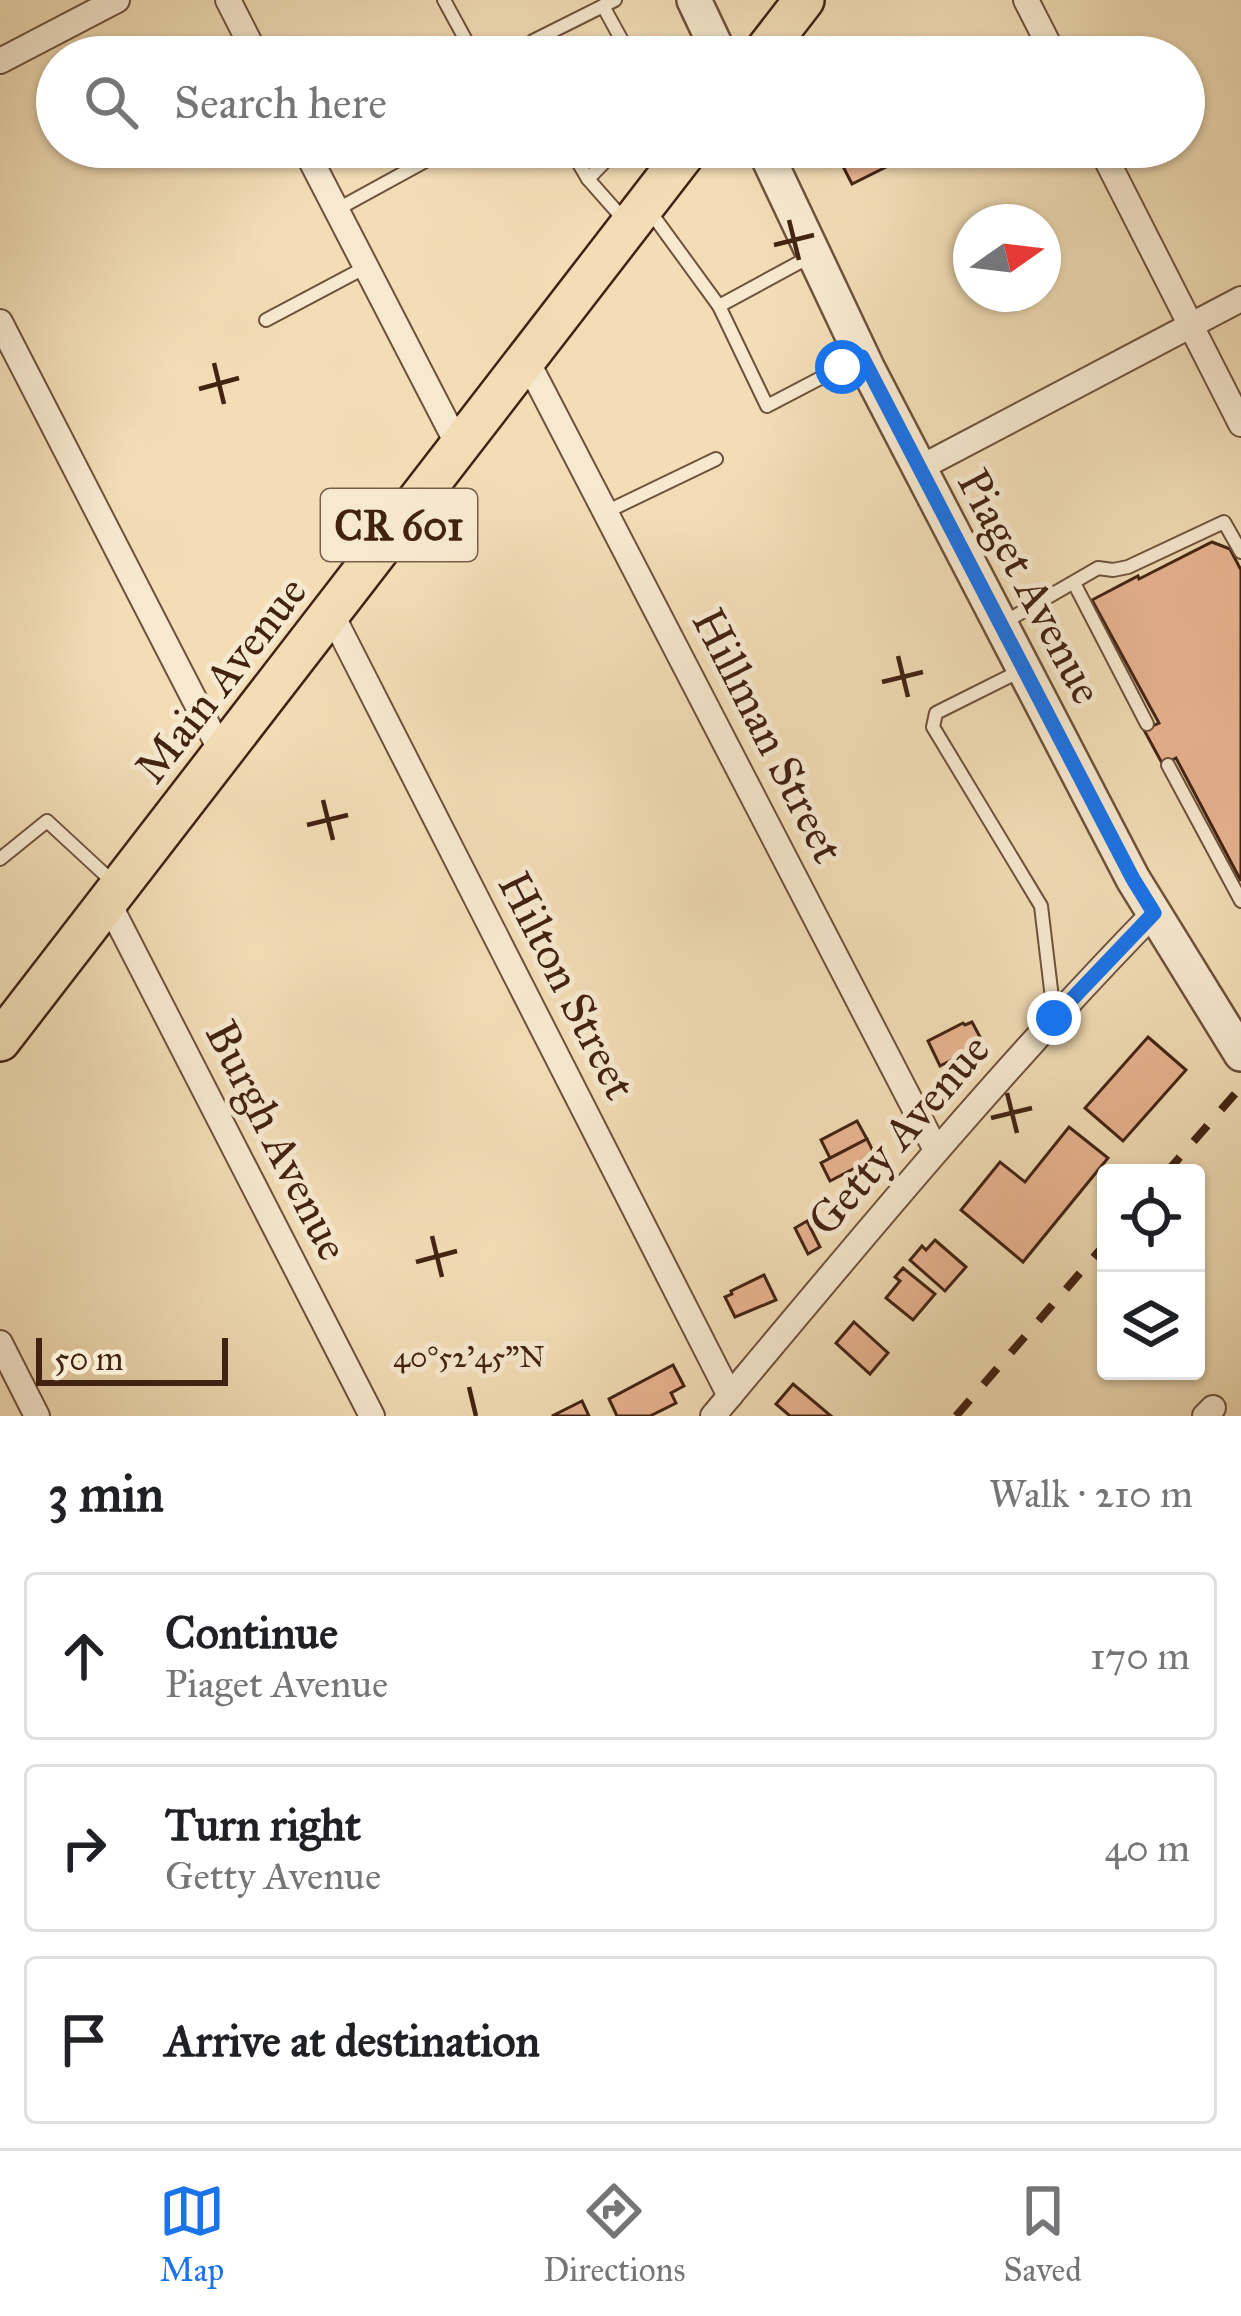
<!DOCTYPE html>
<meta charset="utf-8">
<style>
:root{--surface:#fff;--page:#f2f2f2;--text:#202124;--muted:#757577;--line:#e0e0e0;--accent:#1a73e8}
body{margin:0;font-family:"IM FELL Great Primer",serif;background:var(--page);color:var(--text)}
.controls{position:absolute;right:36px;bottom:36px;display:grid;overflow:hidden;border-radius:12px;box-shadow:0 3px 9px #0004}
.controls button{width:108px;height:108px;display:grid;place-items:center;padding:0;border:0;border-bottom:3px solid var(--line);background:var(--surface);color:var(--text);font:60px sans-serif}
.compass{position:absolute;left:953px;top:204px;width:108px;height:108px;border-radius:50%;background:var(--surface);box-shadow:0 3px 9px #0004;rotate:76deg}
.scale{position:absolute;left:36px;bottom:30px;width:192px;box-sizing:border-box;padding-left:12px;border:6px solid #422312;border-top:0;font-size:33px;line-height:42px;white-space:nowrap;color:#422312;-webkit-text-stroke:9px #f7e9d0;paint-order:stroke}
.stop{position:absolute;width:36px;height:36px;margin:-27px;border:9px solid #1a73e8;border-radius:50%;background:#fff}
.stop.end{background:#1a73e8;border-color:#fff;box-shadow:0 3px 12px #0008}
.list{margin:0;padding:0;list-style:none}
h2{display:flex;justify-content:space-between;align-items:center;height:156px;margin:0;padding:0 48px;font-size:51px}
h2 small{font-size:39px;font-weight:400;color:var(--muted)}
.list li{display:grid;grid-template-columns:78px 1fr auto;gap:36px;align-items:center;box-sizing:border-box;height:168px;margin:0 24px 24px;padding:0 24px;border:3px solid var(--line);border-radius:12px}
.list b{display:block;font-size:45px;white-space:nowrap}
.list p{margin:0;font-size:39px;white-space:nowrap;color:var(--muted)}
.list em{font-size:39px;font-style:normal;color:var(--muted)}
.icon{flex:none;width:66px;height:66px;fill:none;stroke:currentColor;stroke-width:2;stroke-linecap:round;stroke-linejoin:round}
.map{position:relative;flex:none;width:1241px;height:1416px;overflow:hidden}
.search{position:absolute;background:var(--surface);box-shadow:0 3px 9px #0004;left:36px;right:36px;top:36px;height:132px;display:flex;align-items:center;gap:30px;box-sizing:border-box;padding:0 42px;border-radius:66px;color:var(--muted);font-size:45px}
.sheet{height:732px;background:var(--surface)}
nav{display:flex;justify-content:space-around;align-items:center;box-sizing:border-box;height:168px;border-top:3px solid var(--line);background:var(--surface);font-size:33px;color:var(--muted)}
nav a{display:grid;justify-items:center;gap:6px}
nav .on{color:var(--accent)}
.map>svg:first-child{display:block}
.building{fill:#e9b492;stroke:#422312;stroke-width:3}
.lines{fill:none;stroke-linecap:round;stroke-linejoin:round}
.service-casing{stroke:#6e523b;stroke-width:16}
.minor-casing{stroke:#6e523b;stroke-width:28}
.tertiary-casing{stroke:#6e523b;stroke-width:38}
.primary-casing{stroke:#422312;stroke-width:44}
.service{stroke:#f7e9d0;stroke-width:12}
.minor{stroke:#f7e9d0;stroke-width:24}
.tertiary{stroke:#f7e9d0;stroke-width:33}
.primary{stroke:#f2ddb6;stroke-width:39}
.rail{stroke:#422312;stroke-width:8;stroke-dasharray:21 21;stroke-linecap:butt}
.route{stroke:#1a73e8;stroke-width:15}
.ticks{fill:none;stroke:#422312;stroke-width:4.5}
.labels{text-anchor:middle;stroke-width:10;stroke-linejoin:round;paint-order:stroke}
.shield{fill:#f7e9d0;stroke:#785e4b;stroke-width:3}
.shield-label{font-size:42px;font-weight:bold;fill:#422312}
.street-label{font-size:45px;fill:#422312;stroke:#f7e9d0}
.ticks-label{font-size:30px;text-anchor:middle;fill:#422312;stroke:#f7e9d0;stroke-width:10;stroke-linejoin:round;paint-order:stroke}
</style>
<div class="map">
<svg width="1241" height="1416" viewBox="0 0 1241 1416">
<rect width="100%" height="100%" fill="#f2ddb6"/>
<filter id="stains"><feTurbulence type="fractalNoise" baseFrequency=".00167" numOctaves="4"/><feColorMatrix values="0 0 0 0 .2 0 0 0 0 .09 0 0 0 0 .02 0 0 0 .5 -.17"/></filter>
<radialGradient id="worn" r=".72"><stop offset=".6" stop-color="#630" stop-opacity="0"/><stop offset="1" stop-color="#630" stop-opacity=".3"/></radialGradient>
<g class="building">
<polygon points="833,147 919,147 920,150 852,184"/>
<polygon points="1212,542 1230,549 1241,570 1241,881 1176,758 1163,765 1144,730 1159,723 1092,600 1138,576 1139,579"/>
<polygon points="972,1022 980,1037 973,1041 976,1047 940,1066 928,1041 963,1023 965,1025"/>
<polygon points="1148,1037 1186,1070 1123,1141 1085,1108"/>
<polygon points="857,1121 867,1139 830,1158 821,1140"/>
<polygon points="1069,1127 1108,1158 1023,1262 961,1210 1000,1162 1025,1182"/>
<polygon points="867,1139 876,1157 830,1181 821,1163"/>
<polygon points="807,1221 820,1247 808,1254 795,1228"/>
<polygon points="935,1240 966,1267 945,1291 910,1260 922,1246 926,1250"/>
<polygon points="903,1268 935,1294 913,1320 886,1298 900,1281 895,1277"/>
<polygon points="764,1275 776,1300 735,1317 725,1297 732,1294 731,1291"/>
<polygon points="854,1322 888,1353 870,1374 836,1343"/>
<polygon points="673,1365 684,1386 671,1393 676,1403 650,1416 617,1416 609,1399"/>
<polygon points="793,1384 831,1416 790,1416 776,1404"/>
<polygon points="582,1401 589,1416 552,1416"/>
</g>
<g class="lines">
<defs>
<g id="service">
<polyline points="444,0 475,57"/>
<polyline points="603,6 631,57"/>
<polyline points="526,57 525,51 533,41 615,0"/>
<polyline points="569,147 588,179 626,222"/>
<polyline points="588,179 619,147"/>
<polyline points="336,210 451,147"/>
<polyline points="649,210 719,306"/>
<polyline points="813,255 719,306 767,406 859,358"/>
<polyline points="266,320 366,267"/>
<polyline points="606,512 716,459"/>
<polyline points="1074,583 1147,724"/>
<polyline points="1003,623 1098,568 1113,570 1128,567 1224,522 1241,552"/>
<polyline points="1022,670 936,713 933,727 1041,906 1054,1015"/>
<polyline points="1168,765 1241,901"/>
<polyline points="0,859 47,821 114,883"/>
</g>
<g id="minor">
<polyline points="228,0 257,57"/>
<polyline points="1026,0 1055,57"/>
<polyline points="0,61 117,0"/>
<polyline points="304,147 459,447"/>
<polyline points="1100,147 1241,424"/>
<polyline points="0,322 223,755"/>
<polyline points="526,359 936,1150"/>
<polyline points="918,469 1241,299"/>
<polyline points="331,613 730,1396"/>
<polyline points="108,902 372,1416"/>
<polyline points="0,1343 37,1416"/>
<path d="M713,1416C856,1245 998,1073 1154,913"/>
<polyline points="1205,1416 1213,1408"/>
</g>
<g id="tertiary">
<polyline points="694,0 721,57"/>
<polyline points="763,147 868,369 1133,879 1241,1054"/>
</g>
<g id="primary">
<polyline points="760,57 804,0"/>
<polyline points="0,1041 690,147"/>
</g>
</defs>
<use href="#service" class="service-casing"/>
<use href="#minor" class="minor-casing"/>
<use href="#tertiary" class="tertiary-casing"/>
<use href="#primary" class="primary-casing"/>
<use href="#service" class="service"/>
<use href="#minor" class="minor"/>
<use href="#tertiary" class="tertiary"/>
<use href="#primary" class="primary"/>
<g class="rail">
<polyline points="1166,1173 1241,1087"/>
<polyline points="956,1416 1106,1243"/>
</g>
</g>
<g class="lines">
<polyline class="route" points="842,367 862,357 1133,879 1154,913 1054,1018"/>
</g>
<path class="ticks" d="M789,220L799,260M774,245L814,235M214,363L224,404M199,389L239,378M898,656L908,697M882,682L923,672M323,800L333,840M307,825L348,815M1007,1093L1017,1133M991,1118L1032,1108M432,1236L442,1277M416,1262L457,1251M469,1387L476,1416"/>
<g class="labels">
<rect class="shield" x="321" y="489" width="156" height="72" rx="9"/>
<g class="shield-label">
<text x="399" y="540">CR 601</text>
</g>
<g class="street-label">
<text transform="translate(1031 586) rotate(62)" y="16">Piaget Avenue</text>
<text transform="translate(220 679) rotate(-52)" y="16">Main Avenue</text>
<text transform="translate(769 735) rotate(63)" y="16">Hillman Street</text>
<text transform="translate(568 985) rotate(63)" y="16">Hilton Street</text>
<text transform="translate(898 1134) rotate(-49)" y="16">Getty Avenue</text>
<text transform="translate(278 1140) rotate(63)" y="16">Burgh Avenue</text>
</g>
</g>
<g class="ticks-label">
<text x="469" y="1367">40°52'45"N</text>
</g>
<rect width="100%" height="100%" filter="url(#stains)"/>
<rect width="100%" height="100%" fill="url(#worn)"/>
</svg>
<div class="controls">
<button><svg class="icon" aria-label="locate" viewBox="0 0 24 24"><circle cx="12" cy="12" r="6"/><path d="M12 2v4M12 18v4M2 12h4M18 12h4"/></svg></button>
<button><svg class="icon" aria-label="layers" viewBox="0 0 24 24"><path d="M12 4l9 5-9 5-9-5zM3 14l9 5 9-5"/></svg></button>
</div>
<svg class="compass" viewBox="-18 -18 36 36"><path d="M0-13l5 13h-10z" fill="#e53935"/><path d="M0 13l5-13h-10z" fill="#757577"/></svg>
<div class="scale">50 m</div>
<div class="stop" style="left:842px;top:367px"></div>
<div class="stop end" style="left:1054px;top:1018px"></div>
<div class="search"><svg class="icon" aria-label="search" viewBox="0 0 24 24"><circle cx="10" cy="10" r="6"/><path d="M15 15l6 6"/></svg>Search here</div>
</div>
<section class="sheet">
<h2>3 min<small>Walk · 210 m</small></h2>
<ul class="list">
<li><svg class="icon" aria-label="ahead" viewBox="0 0 24 24"><path d="M12 20V5M6 11l6-6 6 6"/></svg><div><b>Continue</b><p>Piaget Avenue</p></div><em>170 m</em></li>
<li><svg class="icon" aria-label="right" viewBox="0 0 24 24"><path d="M7 20v-9h11M14 6l5 5-5 5"/></svg><div><b>Turn right</b><p>Getty Avenue</p></div><em>40 m</em></li>
<li><svg class="icon" aria-label="arrive" viewBox="0 0 24 24"><path d="M6 21V4h12l-3 4 3 4H6"/></svg><div><b>Arrive at destination</b></div></li>
</ul>
</section>
<nav>
<a class="on"><svg class="icon" aria-label="map" viewBox="0 0 24 24"><path d="M3 6l6-2 6 2 6-2v14l-6 2-6-2-6 2zM9 4v14M15 6v14"/></svg>Map</a>
<a><svg class="icon" aria-label="directions" viewBox="0 0 24 24"><path d="M12 3l9 9-9 9-9-9zM9 14v-3h6M13 9l2 2-2 2"/></svg>Directions</a>
<a><svg class="icon" aria-label="saved" viewBox="0 0 24 24"><path d="M7 4h10v16l-5-4-5 4z"/></svg>Saved</a>
</nav>
